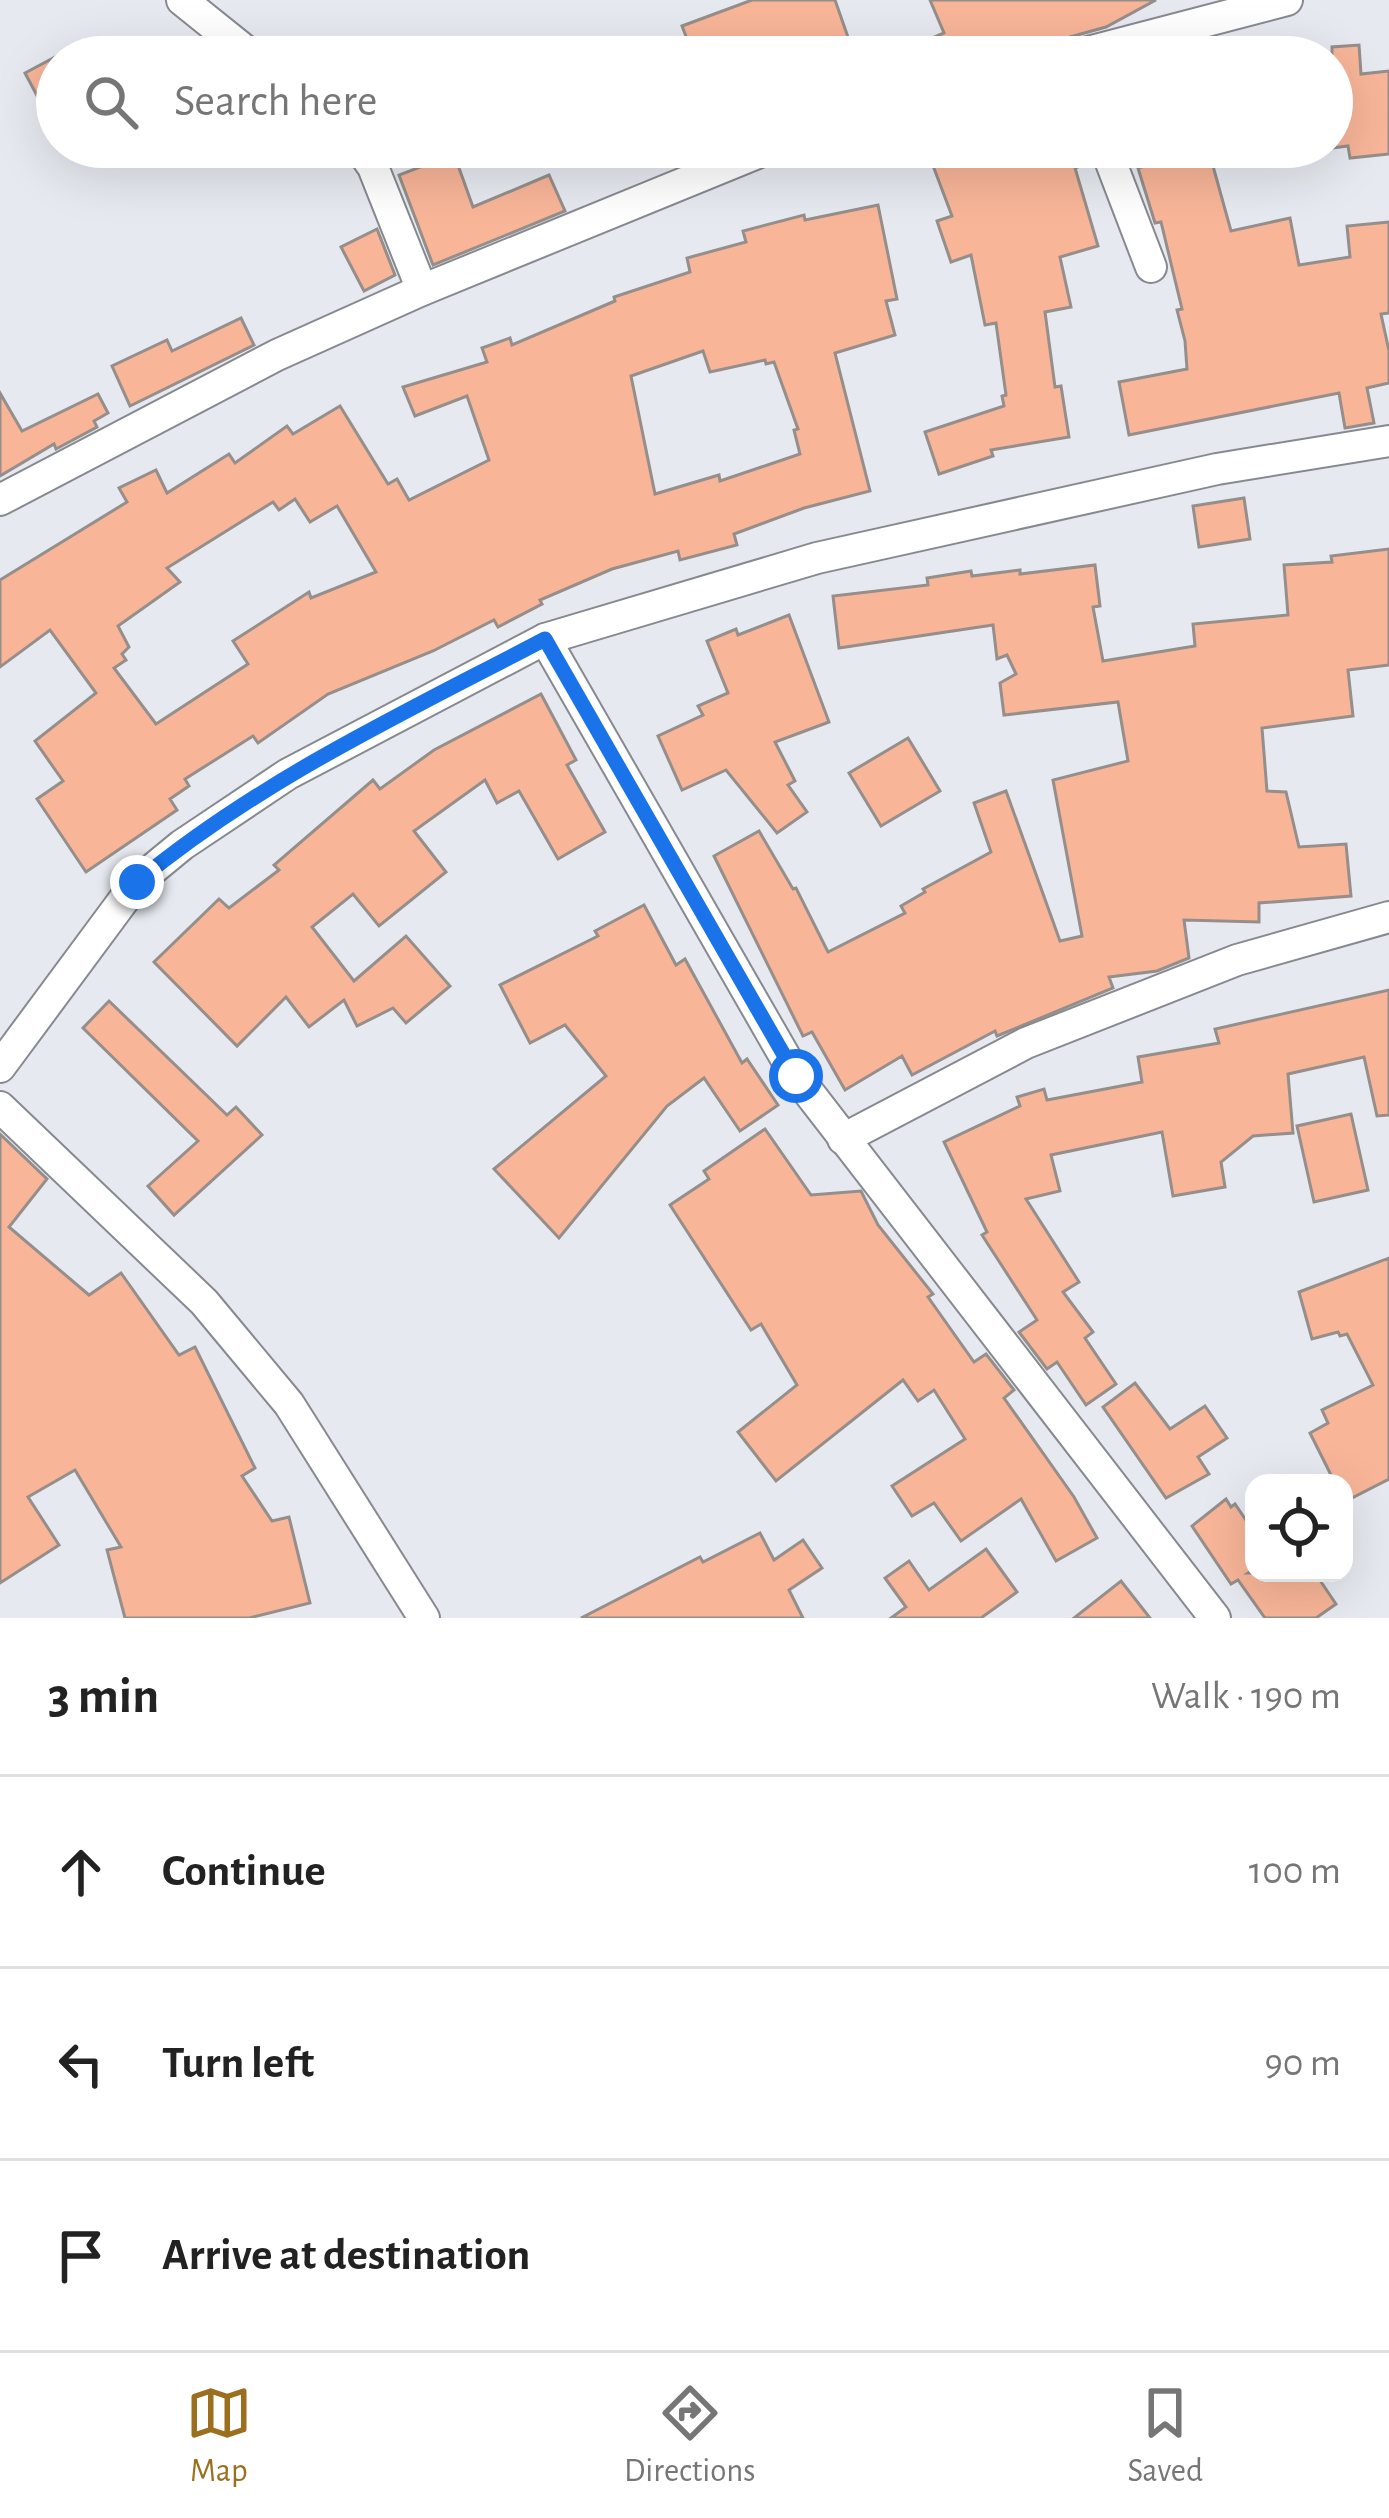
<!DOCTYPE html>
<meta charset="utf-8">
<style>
:root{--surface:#fff;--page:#f6f6f6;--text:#222;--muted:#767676;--line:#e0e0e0;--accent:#9b6f1e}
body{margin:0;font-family:"Alegreya Sans",sans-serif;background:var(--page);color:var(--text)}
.controls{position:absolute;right:36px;bottom:36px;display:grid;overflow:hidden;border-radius:24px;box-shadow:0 12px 48px #0002}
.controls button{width:108px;height:108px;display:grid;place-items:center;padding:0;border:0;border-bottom:3px solid var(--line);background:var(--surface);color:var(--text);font:60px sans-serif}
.stop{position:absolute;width:36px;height:36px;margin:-27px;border:9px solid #1a73e8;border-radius:50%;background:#fff}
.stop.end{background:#1a73e8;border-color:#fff;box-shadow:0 3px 12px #0008}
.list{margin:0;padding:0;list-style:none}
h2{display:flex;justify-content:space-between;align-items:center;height:156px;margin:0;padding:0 48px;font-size:51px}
h2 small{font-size:39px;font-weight:400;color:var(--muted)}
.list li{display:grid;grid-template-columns:78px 1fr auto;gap:36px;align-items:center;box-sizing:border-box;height:192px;padding:0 48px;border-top:3px solid var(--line)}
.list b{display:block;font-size:45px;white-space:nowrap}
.list em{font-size:39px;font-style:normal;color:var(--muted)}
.icon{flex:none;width:66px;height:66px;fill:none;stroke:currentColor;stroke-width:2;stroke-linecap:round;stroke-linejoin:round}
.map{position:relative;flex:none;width:1389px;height:1618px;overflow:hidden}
.search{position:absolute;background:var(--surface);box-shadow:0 12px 48px #0002;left:36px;right:36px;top:36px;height:132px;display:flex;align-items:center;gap:30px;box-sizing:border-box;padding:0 42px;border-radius:66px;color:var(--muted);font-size:45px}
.sheet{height:732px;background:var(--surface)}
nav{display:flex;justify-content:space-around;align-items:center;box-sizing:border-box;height:168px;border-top:3px solid var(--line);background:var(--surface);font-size:33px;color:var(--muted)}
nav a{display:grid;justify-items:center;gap:6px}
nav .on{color:var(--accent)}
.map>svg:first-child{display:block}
.building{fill:#f8b598;stroke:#958e8b;stroke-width:3;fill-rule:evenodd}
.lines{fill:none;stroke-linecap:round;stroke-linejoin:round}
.street-casing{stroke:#868a90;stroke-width:34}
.street{stroke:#fff;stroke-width:30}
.route{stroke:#1a73e8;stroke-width:15}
</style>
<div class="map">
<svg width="1389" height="1618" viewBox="0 0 1389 1618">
<rect width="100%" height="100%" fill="#e6eaf0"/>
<g class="building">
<polygon points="752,0 835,0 849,40 849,57 694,57 682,26"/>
<polygon points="930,0 1156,0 1106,27 1063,39 1032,57 888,57 944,33"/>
<polygon points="1359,45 1361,74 1389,71 1389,154 1350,158 1348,146 1332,148 1332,47"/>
<polygon points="57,56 57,133 25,73"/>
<polygon points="926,147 1086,147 1090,162 1075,168 1098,246 1060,257 1071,307 1045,312 1055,387 1061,386 1069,437 991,450 993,456 939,474 925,432 1004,406 1002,396 1006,395 996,323 985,325 971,255 951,262 937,221 952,216"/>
<polygon points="1208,148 1231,231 1290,218 1299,265 1350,257 1347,226 1389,222 1389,313 1381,314 1389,351 1389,383 1367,388 1374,423 1345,428 1339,393 1129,435 1119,382 1187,369 1185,341 1177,310 1182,309 1161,222 1155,223 1138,168"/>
<polygon points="454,154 473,207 549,175 565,211 433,265 399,175"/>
<path d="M878,205L897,299L886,301L895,335L835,353L870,491L804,508L734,534L737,545L680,560L678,551L612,569L540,600L542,604L498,627L494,620L433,651L328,694L258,743L253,736L185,779L189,786L170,799L177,810L86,872L37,799L63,781L35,741L96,693L50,630L0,667V580L127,502L119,488L156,470L167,493L229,454L235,463L287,426L293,434L340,406L388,484L397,479L409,500L489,460L467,396L415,416L403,387L487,362L482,348L510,338L512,345L615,301L614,297L690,272L687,258L746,242L743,231L804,215L805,220ZM703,351L710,372L765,360L766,364L774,362L798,429L794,430L800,454L720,481L719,475L655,494L631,376ZM295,499L310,522L337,506L376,572L311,598L309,592L233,641L248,664L156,724L114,668L126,660L122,654L129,647L118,626L180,582L167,568L273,502L279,510Z"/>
<polygon points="377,229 395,275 364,291 341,247"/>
<polygon points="241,318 254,345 130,406 112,366 167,340 172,351"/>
<polygon points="0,393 22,431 98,394 108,413 94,421 97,427 56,449 54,444 0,476"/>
<polygon points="1244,498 1250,539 1199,547 1193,506"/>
<polygon points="1389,549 1389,665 1348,670 1353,716 1262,728 1267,791 1286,792 1299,847 1346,844 1351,896 1259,903 1259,922 1184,920 1189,958 1157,971 1109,977 1113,988 997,1036 995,1031 912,1075 902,1056 845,1090 812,1032 803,1036 714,856 759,831 793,889 796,888 828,952 905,913 901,906 925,892 923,889 991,852 974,803 1006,791 1060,941 1082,936 1053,780 1128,761 1118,702 1004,715 1000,683 1016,674 1007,655 997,659 993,625 839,648 833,596 928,585 927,578 971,571 972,576 1020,570 1020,574 1095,565 1100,606 1093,607 1103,661 1195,646 1193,624 1288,615 1284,565 1332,562 1331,556"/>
<polygon points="789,615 829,722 775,742 795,781 788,785 807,812 777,833 726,770 682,790 658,736 703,715 698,706 728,693 707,641 736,629 738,635"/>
<polygon points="541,694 576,760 567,765 605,832 558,859 519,791 497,803 485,780 414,831 446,872 379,926 353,894 312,927 354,981 406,936 450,986 406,1023 393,1008 357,1026 344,1000 309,1027 286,997 237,1046 154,962 219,899 229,908 279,870 274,865 373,780 380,789 434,750"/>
<polygon points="908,738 940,791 881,826 849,773"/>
<polygon points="644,905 676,965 685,959 742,1063 747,1059 778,1105 740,1131 704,1078 667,1106 559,1238 494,1169 606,1076 565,1025 530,1043 500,985 598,936 595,931"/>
<polygon points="1389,990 1389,1115 1377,1116 1364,1057 1288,1074 1293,1133 1253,1136 1221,1162 1225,1187 1173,1196 1162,1132 1051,1155 1060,1191 1026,1199 1079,1282 1063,1292 1093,1332 1085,1338 1116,1384 1086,1405 1057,1362 1047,1369 1019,1332 1037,1320 982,1235 987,1232 944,1142 1020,1106 1017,1097 1044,1089 1047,1100 1142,1082 1138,1057 1219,1043 1215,1029"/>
<polygon points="109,1001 227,1115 236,1107 262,1135 174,1215 148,1186 198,1141 83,1028"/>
<polygon points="1351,1114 1368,1190 1314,1202 1297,1126"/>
<polygon points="765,1129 811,1195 861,1191 878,1225 933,1294 928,1297 974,1362 986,1354 1014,1390 1004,1398 1074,1497 1097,1538 1056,1561 1021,1499 961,1541 934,1503 912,1516 892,1486 965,1439 934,1390 918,1401 903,1380 776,1481 738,1432 797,1385 761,1324 751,1330 670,1205 709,1179 704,1171"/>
<polygon points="0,1134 47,1179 9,1227 89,1295 121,1273 179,1355 195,1347 255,1468 242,1476 272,1521 289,1517 310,1603 249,1618 125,1618 107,1550 121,1547 75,1470 28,1497 59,1545 0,1583"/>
<polygon points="1389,1258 1389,1479 1344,1502 1344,1483 1335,1483 1310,1433 1328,1423 1322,1410 1373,1385 1347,1334 1340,1336 1338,1332 1312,1339 1299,1292"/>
<polygon points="1135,1383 1170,1429 1205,1406 1227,1438 1198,1457 1209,1474 1166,1498 1103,1407"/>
<polygon points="1226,1499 1231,1507 1235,1504 1254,1532 1254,1569 1248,1573 1315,1573 1336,1604 1316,1618 1265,1618 1238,1580 1231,1584 1192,1526"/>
<polygon points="760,1533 774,1560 803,1540 822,1568 789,1590 803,1618 581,1618 700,1557 703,1562"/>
<polygon points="986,1549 1017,1592 981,1618 891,1618 906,1607 885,1578 909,1561 929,1590"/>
<polygon points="1121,1581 1150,1618 1074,1618"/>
</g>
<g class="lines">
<defs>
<g id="street">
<polyline points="182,0 253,57"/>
<polyline points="1069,57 1287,0"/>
<polyline points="359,147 373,167 422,290"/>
<polyline points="1105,147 1151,267"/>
<polyline points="0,500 277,355 422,290 772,147"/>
<polyline points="545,639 796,1076 1215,1618"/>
<polyline points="0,1067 137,882 182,845 288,774 545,639 817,558 1217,469 1389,441"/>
<polyline points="0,1107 204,1302 289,1404 424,1618"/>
<polyline points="843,1139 1026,1043 1237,960 1389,917"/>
</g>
</defs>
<use href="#street" class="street-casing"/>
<use href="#street" class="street"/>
</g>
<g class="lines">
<path class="route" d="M137,882C260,780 404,713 545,639L796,1076"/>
</g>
</svg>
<div class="controls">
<button><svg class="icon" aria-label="locate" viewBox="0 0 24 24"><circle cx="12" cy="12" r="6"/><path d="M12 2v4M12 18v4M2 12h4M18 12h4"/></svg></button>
</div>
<div class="stop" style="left:796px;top:1076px"></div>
<div class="stop end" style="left:137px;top:882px"></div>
<div class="search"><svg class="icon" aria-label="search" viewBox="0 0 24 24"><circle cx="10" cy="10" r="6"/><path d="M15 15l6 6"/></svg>Search here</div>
</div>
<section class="sheet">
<h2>3 min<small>Walk · 190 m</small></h2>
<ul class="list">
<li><svg class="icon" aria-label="ahead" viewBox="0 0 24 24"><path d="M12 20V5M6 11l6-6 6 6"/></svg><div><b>Continue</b></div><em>100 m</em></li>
<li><svg class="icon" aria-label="left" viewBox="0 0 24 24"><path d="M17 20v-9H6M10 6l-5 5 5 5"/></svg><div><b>Turn left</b></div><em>90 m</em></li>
<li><svg class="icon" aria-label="arrive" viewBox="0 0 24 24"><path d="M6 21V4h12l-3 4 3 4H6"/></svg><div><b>Arrive at destination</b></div></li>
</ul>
</section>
<nav>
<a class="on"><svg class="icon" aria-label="map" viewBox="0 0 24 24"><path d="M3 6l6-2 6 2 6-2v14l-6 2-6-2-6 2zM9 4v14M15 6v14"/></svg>Map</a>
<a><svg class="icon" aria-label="directions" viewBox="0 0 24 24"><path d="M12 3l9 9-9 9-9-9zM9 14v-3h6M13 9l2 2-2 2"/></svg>Directions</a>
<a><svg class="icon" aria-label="saved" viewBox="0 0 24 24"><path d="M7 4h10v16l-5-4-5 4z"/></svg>Saved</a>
</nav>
